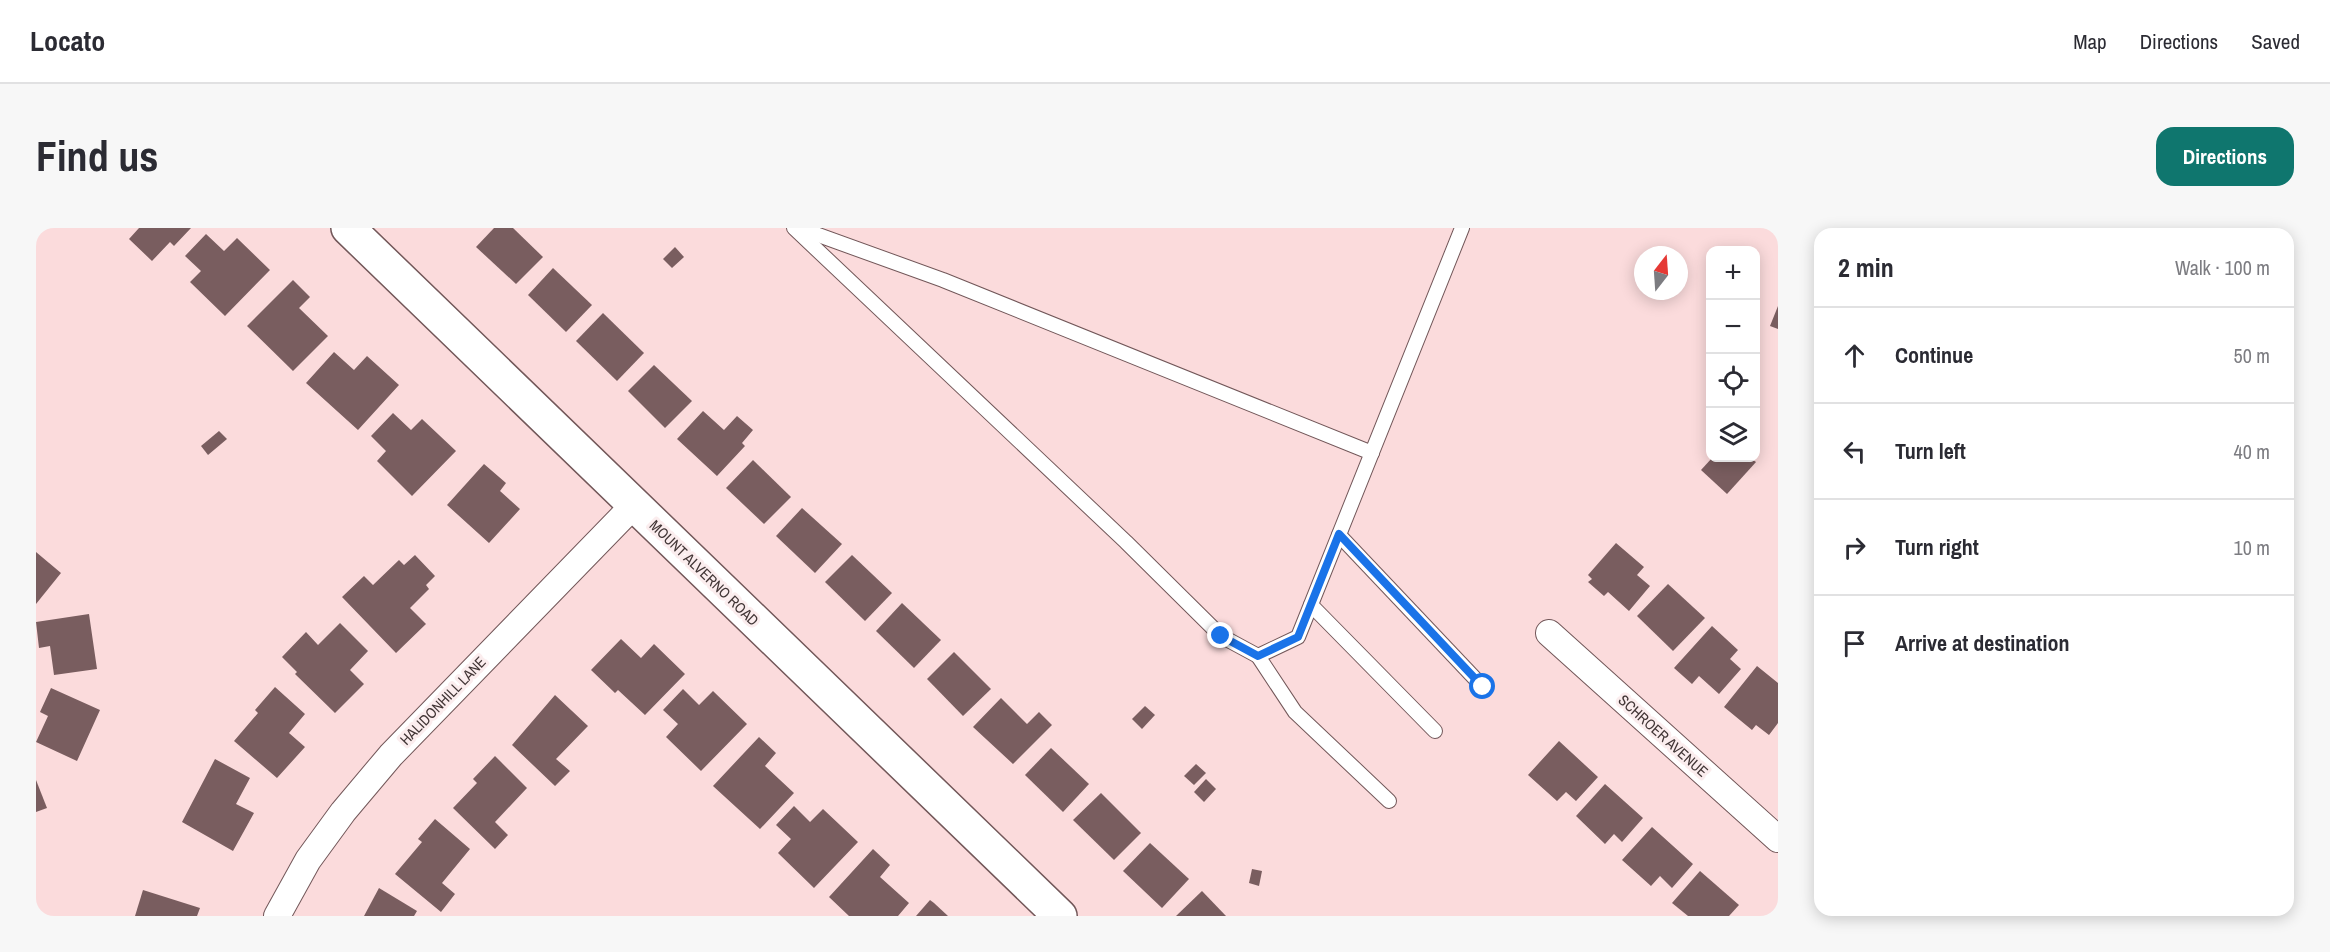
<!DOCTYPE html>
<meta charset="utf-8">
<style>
:root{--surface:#fff;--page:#f7f7f7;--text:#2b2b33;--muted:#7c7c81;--line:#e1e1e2;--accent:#0f766e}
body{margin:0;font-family:"Archivo Narrow",sans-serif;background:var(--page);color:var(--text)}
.controls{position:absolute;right:18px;top:18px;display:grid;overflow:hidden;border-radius:12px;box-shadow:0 3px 15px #0003}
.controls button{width:54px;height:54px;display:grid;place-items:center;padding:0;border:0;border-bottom:2px solid var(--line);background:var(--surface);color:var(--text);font:30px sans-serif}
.compass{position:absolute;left:1598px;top:18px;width:54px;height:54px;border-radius:50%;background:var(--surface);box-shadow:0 3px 15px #0003;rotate:17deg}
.stop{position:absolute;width:18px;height:18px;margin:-14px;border:4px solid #1a73e8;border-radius:50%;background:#fff}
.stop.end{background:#1a73e8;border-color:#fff;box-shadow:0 2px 6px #0008}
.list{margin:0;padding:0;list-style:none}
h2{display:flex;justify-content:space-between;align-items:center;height:78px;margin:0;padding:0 24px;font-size:26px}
h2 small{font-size:20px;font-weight:400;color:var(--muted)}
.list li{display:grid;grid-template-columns:39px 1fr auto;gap:18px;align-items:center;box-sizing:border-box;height:96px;padding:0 24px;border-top:2px solid var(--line)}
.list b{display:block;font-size:22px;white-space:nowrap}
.list em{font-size:20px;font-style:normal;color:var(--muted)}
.icon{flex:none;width:33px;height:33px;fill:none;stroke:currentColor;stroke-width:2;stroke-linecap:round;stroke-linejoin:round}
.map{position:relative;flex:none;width:1742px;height:688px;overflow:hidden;border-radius:18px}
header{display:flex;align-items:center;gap:36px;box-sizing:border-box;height:84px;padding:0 30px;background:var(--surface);border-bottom:2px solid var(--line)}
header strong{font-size:28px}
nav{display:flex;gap:33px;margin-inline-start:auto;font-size:21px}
.intro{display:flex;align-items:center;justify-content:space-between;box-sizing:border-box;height:144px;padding:0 36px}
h1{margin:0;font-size:42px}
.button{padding:15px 27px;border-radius:18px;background:var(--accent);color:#fff;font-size:21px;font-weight:700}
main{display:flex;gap:36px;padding:0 36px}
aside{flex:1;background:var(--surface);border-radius:18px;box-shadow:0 3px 15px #0003}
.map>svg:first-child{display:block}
.building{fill:#795d5f}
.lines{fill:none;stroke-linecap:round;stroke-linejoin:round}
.service-casing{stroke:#725759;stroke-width:16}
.minor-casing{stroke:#725759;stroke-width:28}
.tertiary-casing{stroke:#725759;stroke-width:36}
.service{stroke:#fff;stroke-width:14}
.minor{stroke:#fff;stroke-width:26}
.tertiary{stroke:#fff;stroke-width:33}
.route{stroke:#1a73e8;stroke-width:8}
.labels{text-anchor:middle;stroke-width:6;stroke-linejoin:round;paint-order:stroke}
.street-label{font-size:15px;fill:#423636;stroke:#fbedee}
</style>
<header>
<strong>Locato</strong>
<nav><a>Map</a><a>Directions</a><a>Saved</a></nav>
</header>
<div class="intro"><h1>Find us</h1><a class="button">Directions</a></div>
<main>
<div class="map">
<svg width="1742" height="688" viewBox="0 0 1742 688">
<rect width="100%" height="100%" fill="#fbdbdc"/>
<g class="building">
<polygon points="103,0 155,0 138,18 134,14 116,33 93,11"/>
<polygon points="458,0 477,0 507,29 480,56 440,19"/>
<polygon points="170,6 188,23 201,10 234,42 189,88 154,54 165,43 149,28"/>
<polygon points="639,19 648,29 636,40 627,31"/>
<polygon points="517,40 556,77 530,104 492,67"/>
<polygon points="257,52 274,69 263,80 292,108 257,143 211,98"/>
<polygon points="1742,78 1742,101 1734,98"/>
<polygon points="567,85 608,125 581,153 540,113"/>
<polygon points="298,124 318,142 331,128 363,157 322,202 270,155"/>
<polygon points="618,137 656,173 629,200 592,163"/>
<polygon points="667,183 688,202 701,188 717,202 706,215 709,218 681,248 641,211"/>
<polygon points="357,185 375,202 386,191 420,223 376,268 341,233 350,223 335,208"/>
<polygon points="183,203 191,211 172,227 165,218"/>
<polygon points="1676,230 1714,230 1720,234 1691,266 1665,242"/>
<polygon points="717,232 755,269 728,296 690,260"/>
<polygon points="448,236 470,255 464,263 484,281 453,315 411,277"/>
<polygon points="766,280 806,316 779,345 740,308"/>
<polygon points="1580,315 1608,339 1601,347 1614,358 1593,383 1572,364 1568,368 1552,354 1556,351 1552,347"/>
<polygon points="0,324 25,345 0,376"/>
<polygon points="379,327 399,348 390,357 393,361 374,380 390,396 360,425 306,369 328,348 337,357 363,332 368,337"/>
<polygon points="816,327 856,365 829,393 789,354"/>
<polygon points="1632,356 1669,390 1637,423 1601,388"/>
<polygon points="866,375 905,412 878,440 840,403"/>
<polygon points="53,386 61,441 18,447 14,418 3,420 0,394"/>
<polygon points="304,395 332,423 314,442 328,456 299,485 259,446 261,444 246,429 270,404 282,417"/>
<polygon points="1676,398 1702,422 1694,431 1705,441 1683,466 1663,448 1656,456 1638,440"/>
<polygon points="585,411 605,430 618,416 649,446 609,487 582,462 579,465 555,442"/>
<polygon points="918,424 955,461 927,488 891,451"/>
<polygon points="1721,438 1742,455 1742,495 1733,507 1720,497 1716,502 1688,479"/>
<polygon points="239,459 269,486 253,505 269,519 241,550 198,513 222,485 219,482"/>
<polygon points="15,460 64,482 41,533 0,514 12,488 4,484"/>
<polygon points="647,461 663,477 677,463 711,496 665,543 630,509 642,496 627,482"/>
<polygon points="519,467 552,498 520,531 534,543 519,558 476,517"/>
<polygon points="965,470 991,496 1003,484 1016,497 977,536 937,499"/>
<polygon points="1109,478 1119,487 1106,501 1096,491"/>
<polygon points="723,509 740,525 729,538 758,565 724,601 677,558"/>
<polygon points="1523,513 1562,549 1540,573 1530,564 1521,573 1492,547"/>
<polygon points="1015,520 1053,556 1027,584 989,547"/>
<polygon points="459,528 491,560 459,594 472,607 459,621 417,580 441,555 437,551"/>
<polygon points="179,531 214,550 200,576 218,585 197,623 146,594"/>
<polygon points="1160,536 1170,545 1158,557 1148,548"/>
<polygon points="1170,551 1180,561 1168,574 1158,564"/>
<polygon points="0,552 11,580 0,584"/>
<polygon points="1569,556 1607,590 1586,614 1578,606 1569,616 1540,588"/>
<polygon points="1065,565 1105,605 1078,632 1037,592"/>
<polygon points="758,578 774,594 787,581 822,614 778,660 742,625 755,611 740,597"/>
<polygon points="399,591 434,621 406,655 419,666 405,684 359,646 386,614 382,611"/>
<polygon points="1616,599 1657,636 1636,660 1624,648 1615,658 1586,632"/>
<polygon points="1114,615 1153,651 1126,680 1087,643"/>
<polygon points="837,621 854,637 844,649 873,675 862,688 813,688 793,669"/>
<polygon points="1216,641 1226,643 1223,658 1213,655"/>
<polygon points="1664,643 1703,677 1693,688 1652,688 1636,675"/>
<polygon points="343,660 381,683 378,688 328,688"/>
<polygon points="107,662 164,680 161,688 99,688"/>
<polygon points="1166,663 1190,688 1140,688"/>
<polygon points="894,672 898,675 912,688 880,688"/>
</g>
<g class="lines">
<defs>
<g id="service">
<polyline points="758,0 1090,314 1185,408 1222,428 1262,409 1426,0"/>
<polyline points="763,0 907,52 1336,225"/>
<polyline points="1303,307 1447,459"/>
<polyline points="1275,377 1399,503"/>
<polyline points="1222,428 1259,484 1353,573"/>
</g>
<g id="minor">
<polyline points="1513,405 1742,611"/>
<polyline points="241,688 272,632 307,584 355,527 598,277"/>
</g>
<polyline id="tertiary" points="312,0 1024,688"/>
</defs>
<use href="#service" class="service-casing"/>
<use href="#minor" class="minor-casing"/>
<use href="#tertiary" class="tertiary-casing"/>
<use href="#service" class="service"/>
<use href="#minor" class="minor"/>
<use href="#tertiary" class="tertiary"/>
</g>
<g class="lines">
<polyline class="route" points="1185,408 1222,428 1262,409 1303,306 1447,459"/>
</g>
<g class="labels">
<g class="street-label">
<text transform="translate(668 345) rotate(44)" y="5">MOUNT ALVERNO ROAD</text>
<text transform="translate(407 473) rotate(-46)" y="5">HALIDONHILL LANE</text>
<text transform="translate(1627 508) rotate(42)" y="5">SCHROER AVENUE</text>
</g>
</g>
</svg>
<div class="controls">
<button>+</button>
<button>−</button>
<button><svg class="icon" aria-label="locate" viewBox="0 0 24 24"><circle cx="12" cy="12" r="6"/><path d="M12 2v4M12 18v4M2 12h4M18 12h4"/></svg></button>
<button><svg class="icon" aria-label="layers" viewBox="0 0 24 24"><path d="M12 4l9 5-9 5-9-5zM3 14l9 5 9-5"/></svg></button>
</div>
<svg class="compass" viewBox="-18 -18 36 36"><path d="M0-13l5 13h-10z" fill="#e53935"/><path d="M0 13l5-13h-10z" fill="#7c7c81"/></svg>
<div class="stop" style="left:1447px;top:459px"></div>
<div class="stop end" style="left:1185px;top:408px"></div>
</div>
<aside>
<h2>2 min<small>Walk · 100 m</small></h2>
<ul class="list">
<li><svg class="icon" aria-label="ahead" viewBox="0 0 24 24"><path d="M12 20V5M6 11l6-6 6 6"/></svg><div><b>Continue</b></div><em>50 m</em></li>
<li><svg class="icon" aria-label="left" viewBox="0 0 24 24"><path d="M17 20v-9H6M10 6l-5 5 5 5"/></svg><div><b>Turn left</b></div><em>40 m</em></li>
<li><svg class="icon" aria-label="right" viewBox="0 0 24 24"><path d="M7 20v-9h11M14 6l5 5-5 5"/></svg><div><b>Turn right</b></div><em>10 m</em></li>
<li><svg class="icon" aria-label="arrive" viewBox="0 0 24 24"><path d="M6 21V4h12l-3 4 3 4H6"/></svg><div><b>Arrive at destination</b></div></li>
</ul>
</aside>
</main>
